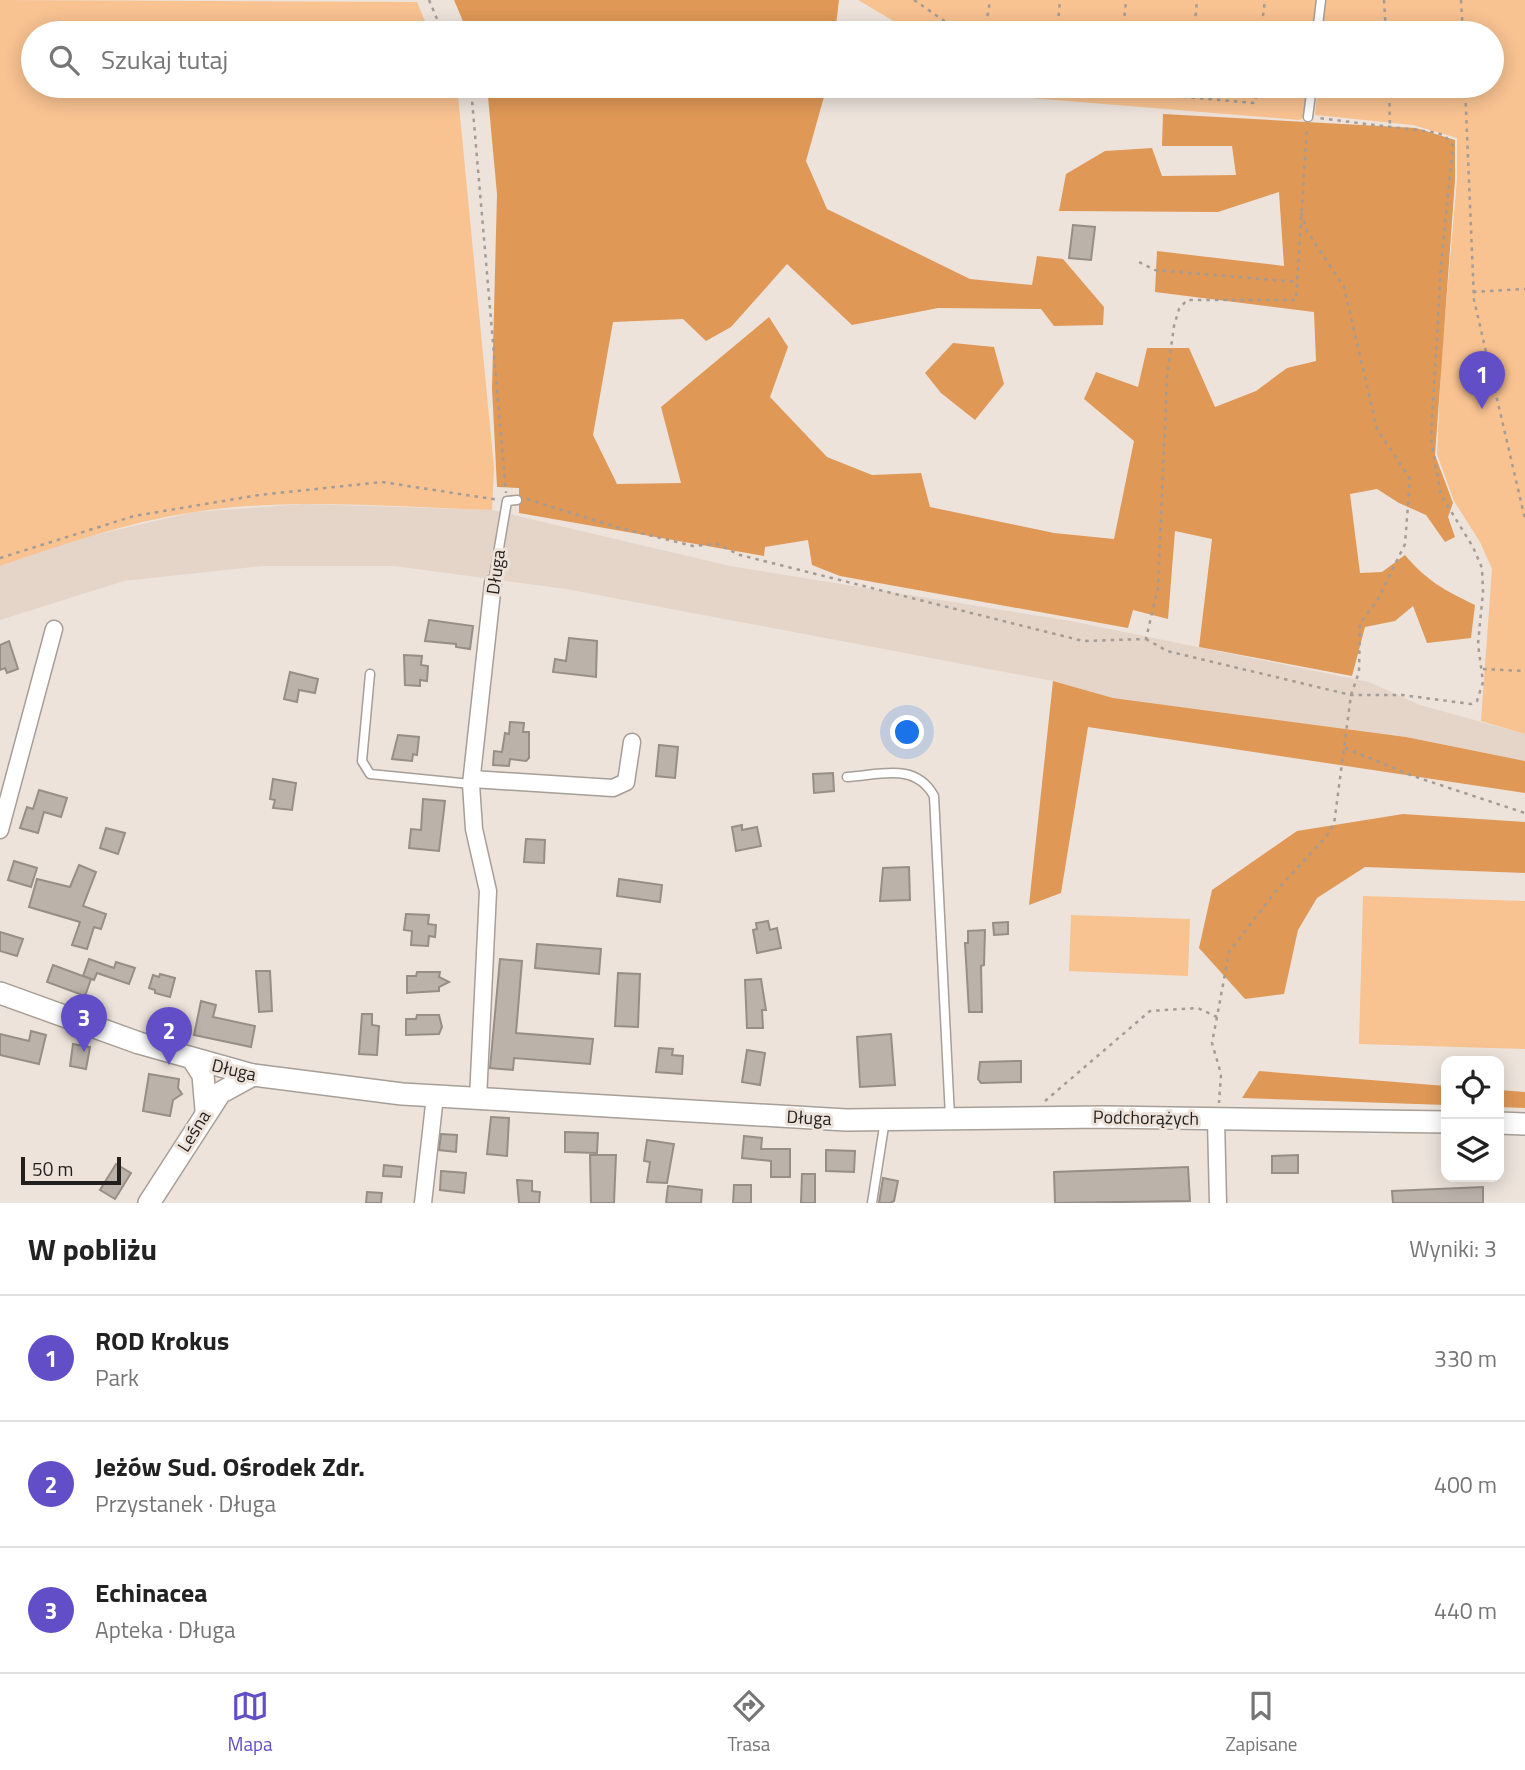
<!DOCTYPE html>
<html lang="pl">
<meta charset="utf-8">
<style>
:root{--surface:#fff;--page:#f6f6f6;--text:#222;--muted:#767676;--line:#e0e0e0;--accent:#624fc8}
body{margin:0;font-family:"Titillium Web",sans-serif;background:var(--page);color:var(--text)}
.controls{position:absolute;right:21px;bottom:21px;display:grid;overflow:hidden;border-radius:14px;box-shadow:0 4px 18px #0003}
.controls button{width:63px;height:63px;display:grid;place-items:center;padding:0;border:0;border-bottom:2px solid var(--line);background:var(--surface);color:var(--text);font:35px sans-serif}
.scale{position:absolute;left:21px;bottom:18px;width:100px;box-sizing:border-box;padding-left:7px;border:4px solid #231f1c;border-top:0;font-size:19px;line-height:24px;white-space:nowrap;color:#231f1c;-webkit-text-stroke:5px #ede3db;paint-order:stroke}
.you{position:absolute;left:908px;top:733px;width:24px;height:24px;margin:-18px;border:5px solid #fff;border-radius:50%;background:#1a73e8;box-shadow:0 0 0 10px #1a73e833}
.badge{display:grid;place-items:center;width:46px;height:46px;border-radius:50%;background:var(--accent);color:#fff;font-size:23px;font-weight:700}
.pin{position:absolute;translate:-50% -58px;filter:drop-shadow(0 2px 4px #0008)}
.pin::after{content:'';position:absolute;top:37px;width:24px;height:21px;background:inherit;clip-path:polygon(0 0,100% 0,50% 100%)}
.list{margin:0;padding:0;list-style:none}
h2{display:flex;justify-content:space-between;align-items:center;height:91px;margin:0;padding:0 28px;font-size:30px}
h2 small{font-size:23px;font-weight:400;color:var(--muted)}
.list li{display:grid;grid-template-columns:46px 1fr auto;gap:21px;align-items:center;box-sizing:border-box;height:126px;padding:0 28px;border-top:2px solid var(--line)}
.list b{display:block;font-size:26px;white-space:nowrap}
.list p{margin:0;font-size:23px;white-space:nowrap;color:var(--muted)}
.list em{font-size:23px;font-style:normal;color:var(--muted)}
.icon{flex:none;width:38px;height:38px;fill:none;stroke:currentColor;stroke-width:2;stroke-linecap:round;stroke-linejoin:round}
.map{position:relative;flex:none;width:1525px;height:1203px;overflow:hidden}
.search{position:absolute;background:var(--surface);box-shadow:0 4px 18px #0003;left:21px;right:21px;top:21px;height:77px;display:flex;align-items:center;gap:18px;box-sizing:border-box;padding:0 24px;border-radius:38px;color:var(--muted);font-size:26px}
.sheet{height:469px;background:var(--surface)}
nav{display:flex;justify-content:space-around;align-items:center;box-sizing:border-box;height:98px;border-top:2px solid var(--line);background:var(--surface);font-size:19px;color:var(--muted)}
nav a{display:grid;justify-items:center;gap:4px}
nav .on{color:var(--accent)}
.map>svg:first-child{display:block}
.built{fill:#e5d5c8}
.green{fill:#f8c291}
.forest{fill:#df9856}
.building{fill:#bbb2aa;stroke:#978e86;stroke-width:2}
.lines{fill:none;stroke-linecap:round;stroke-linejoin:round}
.lane-casing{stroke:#a79e97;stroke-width:11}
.street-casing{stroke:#a79e97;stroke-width:19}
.secondary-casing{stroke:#a79e97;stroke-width:24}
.path{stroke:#a49c96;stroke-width:2.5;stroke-dasharray:3.5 5;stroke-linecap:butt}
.lane{stroke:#fff;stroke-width:8}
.street{stroke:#fff;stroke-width:16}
.secondary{stroke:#fff;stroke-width:21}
.labels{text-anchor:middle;stroke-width:6;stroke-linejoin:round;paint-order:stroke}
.street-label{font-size:18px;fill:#231f1c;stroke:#ede3db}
</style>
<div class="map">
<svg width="1525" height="1203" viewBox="0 0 1525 1203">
<rect width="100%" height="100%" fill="#ede3db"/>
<polygon class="built" points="304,504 492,510 730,566 1071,621 1369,682 1420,705 1525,734 1525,761 1406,737 1113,698 1053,681 566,589 394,566 263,566 124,581 0,620 0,566 73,540 194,512"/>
<g class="green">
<path d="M0,0L417,2L430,33H33V86H454L458,95L494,468L492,510C393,507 292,497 194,512C128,522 63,544 0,566Z"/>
<polygon points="858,0 1319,0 1316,33 914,33"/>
<polygon points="1325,0 1525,0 1525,734 1481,721 1492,569 1480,542 1454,501 1437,454 1441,365 1457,179 1457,138 1413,125 1315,115 1318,86 1492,86 1492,33 1322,33"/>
<polygon points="992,86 1311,86 1308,117 1299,120 1007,96"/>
<polygon points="1363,896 1525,901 1525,1049 1359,1044"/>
<polygon points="1071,915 1190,919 1188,976 1069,971"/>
</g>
<g class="forest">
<polygon points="454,0 839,0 835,33 468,33"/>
<path d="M487,86H827L806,161L827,209L970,279L1032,285L1037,256L1063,259L1104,307L1103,325L1054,326L1041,309L938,308L852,325L787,264L731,327L706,341L683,319L613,322L593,435L617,484L681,483L661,407L769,317L788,347L770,397L827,457L872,475L921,473L930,507L1054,533L1114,539L1134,441L1084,399L1096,372L1138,387L1147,348H1189L1215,407L1256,391L1287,368L1316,361L1314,312L1155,292L1157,251L1284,266L1279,192L1218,212L1059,211L1066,174L1105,151L1152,148L1162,176L1236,175L1232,146H1162L1163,114L1416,128L1455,140V180L1435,455L1453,503L1448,517L1455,537L1445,542L1426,515L1399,503L1377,489L1350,494L1360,573L1382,572L1405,555C1427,581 1444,590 1475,605L1471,638L1427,643L1413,606L1395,621L1365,627L1352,676L1199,647L1212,539L1175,531L1168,619L1133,610L1128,628L840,576L812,565L808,540L765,547L764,556L519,513V488L497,487L492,388L497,194Z"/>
<polygon points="953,343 994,347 1004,384 975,420 941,393 925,373"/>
<polygon points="1053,681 1113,698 1406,737 1525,761 1525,793 1088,727 1061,893 1029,905"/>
<polygon points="1403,814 1525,822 1525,873 1365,867 1317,898 1298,930 1284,994 1245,999 1199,948 1212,890 1297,831"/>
<polygon points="1259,1071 1446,1086 1446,1105 1242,1098"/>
<polygon points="1499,1090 1525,1092 1525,1108 1499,1107"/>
</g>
<g class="building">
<polygon points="1073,225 1095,227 1091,260 1069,258"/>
<polygon points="429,620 473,626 470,649 456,647 456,644 425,641"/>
<polygon points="569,638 597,641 596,677 553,672 555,659 566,661"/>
<polygon points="9,641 18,669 7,673 5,668 0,670 0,645"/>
<polygon points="404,655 422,656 421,665 428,666 427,681 420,680 420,686 405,685"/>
<polygon points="290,672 318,679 315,693 299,690 297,702 284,699"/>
<polygon points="510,722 524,723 523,732 529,732 529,758 526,761 510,759 509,766 493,765 494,751 502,752 505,733 509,734"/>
<polygon points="398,735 419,737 417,755 413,754 412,761 392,759"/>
<polygon points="659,745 678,747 675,778 656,776"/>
<polygon points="833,773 834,791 814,793 813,774"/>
<polygon points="273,779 296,783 292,810 273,808 275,800 270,799"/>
<polygon points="39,790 67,798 61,817 44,812 38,833 20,828 27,807 33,809"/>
<polygon points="423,799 445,801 439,851 409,848 411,829 421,830"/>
<polygon points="742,825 742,830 757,827 761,846 736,851 732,827"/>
<polygon points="106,828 125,833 118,854 100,848"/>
<polygon points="526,839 545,840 544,863 524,862"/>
<polygon points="14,861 37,868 31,887 8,880"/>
<polygon points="79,865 96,872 83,906 106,914 101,929 94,927 87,949 72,945 80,922 29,907 37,879 70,887"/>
<polygon points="909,867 910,900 880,901 883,868"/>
<polygon points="619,879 662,885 660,902 617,896"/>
<polygon points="406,914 429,915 428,924 436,925 435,937 429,936 428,946 411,945 412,931 404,930"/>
<polygon points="768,921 770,930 777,928 781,948 757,953 753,930 757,929 756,923"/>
<polygon points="1008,922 1008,934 994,935 993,923"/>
<polygon points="985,930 984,965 981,966 982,1012 969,1012 965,943 968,943 968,931"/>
<polygon points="0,932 23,939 17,956 0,951"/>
<polygon points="537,944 601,949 599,974 535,968"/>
<polygon points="89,959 114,968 116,962 135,968 129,984 97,973 94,980 83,976"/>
<polygon points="500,959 522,961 516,1033 593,1039 590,1064 514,1058 513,1070 490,1068"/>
<polygon points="53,965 91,979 85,996 47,982"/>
<polygon points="256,971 270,971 272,1011 259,1012"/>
<polygon points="417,972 440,972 439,977 449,982 439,987 439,991 407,993 407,976 416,976"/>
<polygon points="618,973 640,974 638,1027 615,1026"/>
<polygon points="160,974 175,978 170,997 155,993 155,990 149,988 153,975 159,977"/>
<polygon points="761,979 766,1010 762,1010 763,1028 747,1028 745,980"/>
<polygon points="201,1001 216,1005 213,1017 255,1026 251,1047 194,1035"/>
<polygon points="362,1014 372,1014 372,1025 379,1026 377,1055 359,1054"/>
<polygon points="417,1015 439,1015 442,1027 439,1034 406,1035 406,1019 416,1019"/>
<polygon points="31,1031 46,1035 39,1064 0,1055 0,1034 29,1041"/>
<polygon points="891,1034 895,1085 860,1087 857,1037"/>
<polygon points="73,1044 90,1047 86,1069 70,1066"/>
<polygon points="659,1048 673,1049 672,1055 683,1056 682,1074 656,1072"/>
<polygon points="747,1050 765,1053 760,1085 742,1082"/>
<polygon points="1021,1061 1021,1082 981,1083 978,1079 980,1062"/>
<polygon points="149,1074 179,1079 178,1088 182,1094 173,1100 170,1116 143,1111"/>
<polygon points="491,1117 509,1118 507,1156 487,1154"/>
<polygon points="565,1132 598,1133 597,1153 565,1152"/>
<polygon points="441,1134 457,1135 456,1152 439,1150"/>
<polygon points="744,1136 762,1138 761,1149 790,1149 790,1177 771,1177 771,1161 742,1158"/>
<polygon points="647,1140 674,1144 667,1183 647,1182 650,1162 644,1161"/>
<polygon points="826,1150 855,1151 854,1172 826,1171"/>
<polygon points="590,1155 616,1155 614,1203 591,1203"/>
<polygon points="1298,1155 1298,1173 1272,1173 1272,1156"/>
<polygon points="116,1164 131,1173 115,1199 100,1190"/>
<polygon points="384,1165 402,1167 401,1177 383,1176"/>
<polygon points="1188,1167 1190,1201 1055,1203 1054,1172"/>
<polygon points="441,1171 466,1173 464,1193 440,1190"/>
<polygon points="802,1174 815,1174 815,1203 801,1203"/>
<polygon points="883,1178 898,1181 894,1201 890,1203 879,1203"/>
<polygon points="517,1180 532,1181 532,1191 540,1192 539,1203 519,1203"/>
<polygon points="734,1185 751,1185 751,1203 733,1203"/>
<polygon points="668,1186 702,1190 701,1203 666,1203"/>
<polygon points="1483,1187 1483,1203 1393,1203 1392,1191"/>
<polygon points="367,1192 382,1193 381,1203 366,1203"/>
</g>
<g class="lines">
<defs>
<g id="lane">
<polyline points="1317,33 1321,0"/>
<polyline points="1308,117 1312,86"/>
<polyline points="493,583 507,501 517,500"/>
<polyline points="370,674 362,761 370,774 471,784"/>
<path d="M847,777C881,775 915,762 934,796L950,1117"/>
<polyline points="872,1203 885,1120"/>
</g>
<g id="street">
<polyline points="472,779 613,788 626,782 632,742"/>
<polyline points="0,830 54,629"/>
<polyline points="478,1099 488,891 474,829 471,784 493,583"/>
<polyline points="1216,1120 1218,1203"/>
<polyline points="423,1203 435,1096"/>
</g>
<g id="secondary">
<polyline points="0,993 139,1043 253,1075 402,1094 846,1120 1104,1117 1446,1122"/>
<polyline points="194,1061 203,1075 206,1110"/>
<polyline points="1499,1123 1525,1124"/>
<polyline points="149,1203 220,1093 253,1075"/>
</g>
</defs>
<use href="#lane" class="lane-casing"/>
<use href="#street" class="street-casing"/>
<use href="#secondary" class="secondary-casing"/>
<g class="path">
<polyline points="429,0 443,33"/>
<polyline points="914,0 962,33"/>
<polyline points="1384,0 1386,33"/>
<polyline points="1461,0 1463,33"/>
<polyline points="985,33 990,0"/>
<polyline points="1057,33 1060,0"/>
<polyline points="1123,33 1126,0"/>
<polyline points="1194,33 1197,0"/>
<polyline points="1261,33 1265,0"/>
<polyline points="466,86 472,100 506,493"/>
<polyline points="1056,86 1255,103 1257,86"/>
<polyline points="1389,86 1390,128"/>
<polyline points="1465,86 1474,300 1525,519"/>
<polyline points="1188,96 1189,86"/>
<polyline points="1139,262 1155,270 1298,282"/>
<polyline points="1473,292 1525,289"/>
<polyline points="527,499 616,527 693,546 717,544 740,555 1083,641 1146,639 1158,587 1167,377 1174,326 1179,309 1187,300 1296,300 1307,127"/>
<polyline points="0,558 134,516 259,495 382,482 499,500"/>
<polyline points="1146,639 1167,651 1351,695 1402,695 1471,704 1477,701 1483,682 1478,644 1483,592 1482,568 1473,547 1441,495 1431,439 1441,265 1453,145 1444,135 1432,132 1318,118"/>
<polyline points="1483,669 1525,671"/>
<polyline points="1345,748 1413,776 1525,813"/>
<polyline points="1217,1017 1212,1043 1221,1074 1219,1103"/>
<polyline points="1045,1101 1150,1011 1198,1008 1217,1017 1229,952 1275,892 1326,837 1334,824 1351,695 1359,672 1360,623 1377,601 1405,544 1410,479 1377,429 1344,287 1307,231 1301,212"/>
</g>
<use href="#lane" class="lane"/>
<use href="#street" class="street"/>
<use href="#secondary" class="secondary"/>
</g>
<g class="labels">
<g class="street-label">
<text transform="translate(496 572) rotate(-82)" y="6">Długa</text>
<text transform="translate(234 1070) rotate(13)" y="6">Długa</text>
<text transform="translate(809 1118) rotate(3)" y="6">Długa</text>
<text transform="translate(1146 1118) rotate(1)" y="6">Podchorążych</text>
<text transform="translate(194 1131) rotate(-58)" y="6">Leśna</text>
</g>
</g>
</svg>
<div class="controls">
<button><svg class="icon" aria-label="locate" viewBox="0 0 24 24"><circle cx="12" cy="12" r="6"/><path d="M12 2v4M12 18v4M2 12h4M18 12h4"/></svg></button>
<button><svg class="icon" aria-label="layers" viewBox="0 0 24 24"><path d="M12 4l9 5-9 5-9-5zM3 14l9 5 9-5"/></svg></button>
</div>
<div class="scale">50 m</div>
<div class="you"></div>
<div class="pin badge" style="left:1482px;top:409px">1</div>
<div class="pin badge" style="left:169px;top:1065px">2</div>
<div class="pin badge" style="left:84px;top:1052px">3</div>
<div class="search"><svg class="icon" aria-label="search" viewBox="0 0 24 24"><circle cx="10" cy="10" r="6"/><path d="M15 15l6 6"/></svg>Szukaj tutaj</div>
</div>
<section class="sheet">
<h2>W pobliżu<small>Wyniki: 3</small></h2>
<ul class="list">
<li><span class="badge">1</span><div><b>ROD Krokus</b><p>Park</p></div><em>330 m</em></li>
<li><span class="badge">2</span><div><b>Jeżów Sud. Ośrodek Zdr.</b><p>Przystanek · Długa</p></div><em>400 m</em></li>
<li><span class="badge">3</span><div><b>Echinacea</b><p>Apteka · Długa</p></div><em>440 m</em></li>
</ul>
</section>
<nav>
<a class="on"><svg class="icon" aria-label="map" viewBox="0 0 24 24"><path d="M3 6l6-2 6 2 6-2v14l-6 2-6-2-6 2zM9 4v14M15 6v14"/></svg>Mapa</a>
<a><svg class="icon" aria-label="directions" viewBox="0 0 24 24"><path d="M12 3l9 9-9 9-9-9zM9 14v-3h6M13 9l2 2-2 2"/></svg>Trasa</a>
<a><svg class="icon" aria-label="saved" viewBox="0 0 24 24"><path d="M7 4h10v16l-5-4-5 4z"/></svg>Zapisane</a>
</nav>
